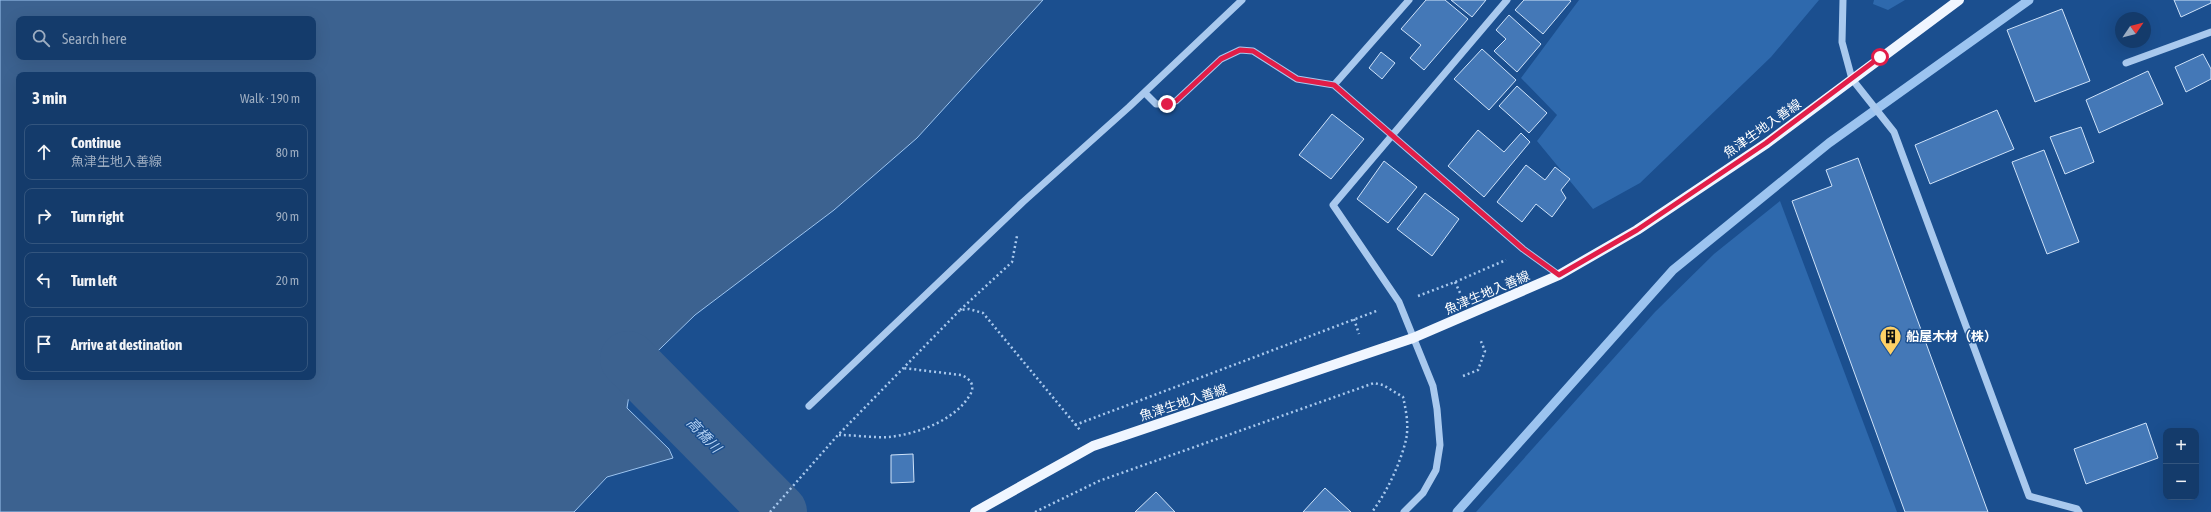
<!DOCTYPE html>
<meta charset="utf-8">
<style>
:root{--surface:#143b6b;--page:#214673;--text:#f1f3f6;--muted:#9dadc1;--line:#33557e}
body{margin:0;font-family:"Asap Condensed","Noto Sans JP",sans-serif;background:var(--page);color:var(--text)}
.controls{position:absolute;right:12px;bottom:12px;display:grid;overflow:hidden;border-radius:8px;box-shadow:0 4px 16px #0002}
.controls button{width:36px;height:36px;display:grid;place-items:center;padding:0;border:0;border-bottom:1px solid var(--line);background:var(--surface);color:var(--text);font:20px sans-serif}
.compass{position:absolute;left:2115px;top:12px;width:36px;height:36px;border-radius:50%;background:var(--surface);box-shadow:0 4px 16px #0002;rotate:55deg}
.stop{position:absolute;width:12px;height:12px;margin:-9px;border:3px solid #e11d48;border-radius:50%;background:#fff}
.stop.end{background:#e11d48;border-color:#fff;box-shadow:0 1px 4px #0008}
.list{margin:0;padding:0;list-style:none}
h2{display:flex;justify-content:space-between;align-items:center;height:52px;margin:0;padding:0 16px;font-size:17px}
h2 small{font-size:13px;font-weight:400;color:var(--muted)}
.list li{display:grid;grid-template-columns:26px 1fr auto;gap:12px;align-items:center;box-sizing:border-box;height:56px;margin:0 8px 8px;padding:0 8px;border:1px solid var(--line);border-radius:8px}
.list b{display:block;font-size:15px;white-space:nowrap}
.list p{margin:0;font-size:13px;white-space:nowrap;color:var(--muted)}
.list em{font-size:13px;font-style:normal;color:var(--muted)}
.icon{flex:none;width:22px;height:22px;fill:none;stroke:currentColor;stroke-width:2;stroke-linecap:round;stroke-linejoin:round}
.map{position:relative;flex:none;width:2211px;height:512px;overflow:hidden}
.search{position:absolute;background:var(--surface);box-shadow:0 4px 16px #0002;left:16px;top:16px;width:300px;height:44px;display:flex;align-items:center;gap:10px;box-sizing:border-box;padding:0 14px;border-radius:8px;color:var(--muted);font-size:15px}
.panel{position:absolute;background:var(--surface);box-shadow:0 4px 16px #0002;left:16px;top:72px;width:300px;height:308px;border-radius:8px}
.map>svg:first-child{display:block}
.green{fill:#2e69ad}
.water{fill:#3c6290;stroke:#9cc4f0;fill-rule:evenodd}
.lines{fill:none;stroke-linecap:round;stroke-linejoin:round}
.stream{stroke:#9cc4f0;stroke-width:9}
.river{stroke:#3c6290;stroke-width:56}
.building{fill:#4478b7;stroke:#cfe3fa}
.path{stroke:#a9c9ee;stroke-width:2.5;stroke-dasharray:2 3;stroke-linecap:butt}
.minor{stroke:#a9c9ee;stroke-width:7}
.major{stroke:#f0f6ff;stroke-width:10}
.route{stroke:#e11d48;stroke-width:5}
.labels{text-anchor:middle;stroke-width:3;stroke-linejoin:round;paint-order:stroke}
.street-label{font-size:13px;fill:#fff;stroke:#1b4f8f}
.poi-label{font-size:13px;font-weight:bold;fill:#fff;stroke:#1b4f8f;text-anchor:start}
.water-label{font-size:14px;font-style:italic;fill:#b5d3f5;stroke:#1b4f8f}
</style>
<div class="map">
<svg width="2211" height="512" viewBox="0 0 2211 512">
<rect width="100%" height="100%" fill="#1b4f8f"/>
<g class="green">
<polygon points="1579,0 1819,0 1771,57 1640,183 1593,209 1537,141 1557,115 1521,78"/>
<polygon points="1874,0 1905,0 1888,10 1873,4"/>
<polygon points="1780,201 1897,512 1476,512 1655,312 1714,254"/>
</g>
<path class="water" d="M0,0H1043L917,138L834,210L695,315L632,376L627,408L669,449L673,458L607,477L574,512H0ZM19,19H313V57H19ZM19,75H313V377H19Z"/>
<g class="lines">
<polyline class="stream" points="1457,512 1673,270 1829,143 2029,0"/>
<polyline class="river" points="628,359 779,512"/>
</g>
<g class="building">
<polygon points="1426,0 1445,0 1468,19 1424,70 1410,58 1421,45 1401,29"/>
<polygon points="1451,0 1486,0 1472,17"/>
<polygon points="1524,0 1569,0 1571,1 1543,34 1515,10"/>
<polygon points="2174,0 2211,0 2211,3 2181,17"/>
<polygon points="2062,9 2090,81 2035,102 2007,30"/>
<polygon points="1509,15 1541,44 1517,72 1494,51 1506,39 1496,30"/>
<polygon points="1482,49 1516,80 1489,110 1454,79"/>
<polygon points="1381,52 1395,63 1382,79 1369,68"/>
<polygon points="2203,54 2211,69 2211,79 2186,92 2175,67"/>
<polygon points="2148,71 2163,104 2099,133 2086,100"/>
<polygon points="1517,86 1547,113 1529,133 1499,106"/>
<polygon points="1997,110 2014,149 1930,184 1915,145"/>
<polygon points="1332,114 1364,139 1331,179 1299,155"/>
<polygon points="2081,127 2094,162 2065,174 2050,137"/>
<polygon points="1478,130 1504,152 1521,133 1530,142 1484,197 1448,166"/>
<polygon points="2044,150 2079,242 2047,254 2012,162"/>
<polygon points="1858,158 1988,512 1905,512 1792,201 1832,186 1826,170"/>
<polygon points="1384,161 1417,187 1388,223 1357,199"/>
<polygon points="1526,165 1545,180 1555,167 1570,179 1561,190 1566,198 1552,217 1536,204 1522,222 1497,202"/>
<polygon points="1425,193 1459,219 1432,256 1397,229"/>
<polygon points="2146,423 2158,458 2086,484 2074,449"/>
<polygon points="913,454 914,482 891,483 891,455"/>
<polygon points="1325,488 1351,512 1303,512"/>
<polygon points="1156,492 1175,512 1135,512"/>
</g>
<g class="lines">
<g class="path">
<polyline points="1455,282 1461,295"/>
<polyline points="1418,296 1455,282 1506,260"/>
<polyline points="960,310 1012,262 1017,236"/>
<polyline points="1354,319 1359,334"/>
<polyline points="1463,376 1478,370 1485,351 1480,339"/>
<polyline points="1075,425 1379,310"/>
<path d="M839,435C855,435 873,438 889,437C917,434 957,420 971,393C975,384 969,378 961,375L903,368"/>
<polyline points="770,512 838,435 960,310 969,309 983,313 1080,430"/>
<path d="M1035,512L1099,481L1374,383L1383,385L1403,397C1406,410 1409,425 1406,440C1400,464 1387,492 1372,512"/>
</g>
<g class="minor">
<polyline points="1843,0 1842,42 1852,79 1894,132 2029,496 2077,509 2079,512"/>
<polyline points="2126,63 2211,32"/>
<polyline points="1334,85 1409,0"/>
<polyline points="1145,93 1156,104 1167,104 1176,101 1221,59 1240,50 1253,51 1297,79 1334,85 1523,249 1559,275"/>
<polyline points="809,406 1023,202 1129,107 1242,0"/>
<polyline points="1404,512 1423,493 1436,470 1440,445 1437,409 1433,386 1399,302 1333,205 1507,0"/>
</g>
<polyline class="major" points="975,512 1093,446 1413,338 1559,275 1637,230 1767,143 1959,0"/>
</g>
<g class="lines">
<polyline class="route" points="1167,104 1176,101 1221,59 1240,50 1253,51 1297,79 1334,85 1523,249 1559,275 1637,230 1766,143 1880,57"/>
</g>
<defs>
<symbol id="building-pin" viewBox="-11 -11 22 30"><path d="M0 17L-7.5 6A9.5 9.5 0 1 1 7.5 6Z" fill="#ffd166" stroke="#1b4f8f"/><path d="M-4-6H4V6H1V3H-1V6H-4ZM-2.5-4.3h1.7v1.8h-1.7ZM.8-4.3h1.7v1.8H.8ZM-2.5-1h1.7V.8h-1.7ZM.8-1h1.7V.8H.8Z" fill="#111"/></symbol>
</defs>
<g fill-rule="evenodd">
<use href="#building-pin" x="1878" y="324" width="25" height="34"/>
</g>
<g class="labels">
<g class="street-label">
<text transform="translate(1762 128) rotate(-35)" y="5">魚津生地入善線</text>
<text transform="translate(1487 292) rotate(-23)" y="5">魚津生地入善線</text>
<text transform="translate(1183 402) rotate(-18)" y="5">魚津生地入善線</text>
</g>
<g class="poi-label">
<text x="1906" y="341">船屋木材（株）</text>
</g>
<g class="water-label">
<text transform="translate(704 435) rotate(46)" y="5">高橋川</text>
</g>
</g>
</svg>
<div class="controls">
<button>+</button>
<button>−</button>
</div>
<svg class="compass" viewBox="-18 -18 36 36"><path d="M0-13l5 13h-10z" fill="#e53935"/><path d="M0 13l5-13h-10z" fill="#9dadc1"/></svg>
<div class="stop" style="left:1880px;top:57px"></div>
<div class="stop end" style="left:1167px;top:104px"></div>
<div class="search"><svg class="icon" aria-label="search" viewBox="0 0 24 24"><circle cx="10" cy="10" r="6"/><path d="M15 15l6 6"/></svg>Search here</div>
<section class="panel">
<h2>3 min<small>Walk · 190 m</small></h2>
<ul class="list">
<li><svg class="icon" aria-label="ahead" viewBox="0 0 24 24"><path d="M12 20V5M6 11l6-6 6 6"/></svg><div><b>Continue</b><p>魚津生地入善線</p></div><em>80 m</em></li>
<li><svg class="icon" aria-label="right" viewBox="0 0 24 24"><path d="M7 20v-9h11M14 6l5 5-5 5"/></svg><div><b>Turn right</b></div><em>90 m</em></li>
<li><svg class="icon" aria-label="left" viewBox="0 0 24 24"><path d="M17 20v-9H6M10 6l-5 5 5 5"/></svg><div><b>Turn left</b></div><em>20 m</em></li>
<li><svg class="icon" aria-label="arrive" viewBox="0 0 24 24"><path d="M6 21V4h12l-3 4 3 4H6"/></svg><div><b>Arrive at destination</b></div></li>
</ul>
</section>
</div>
